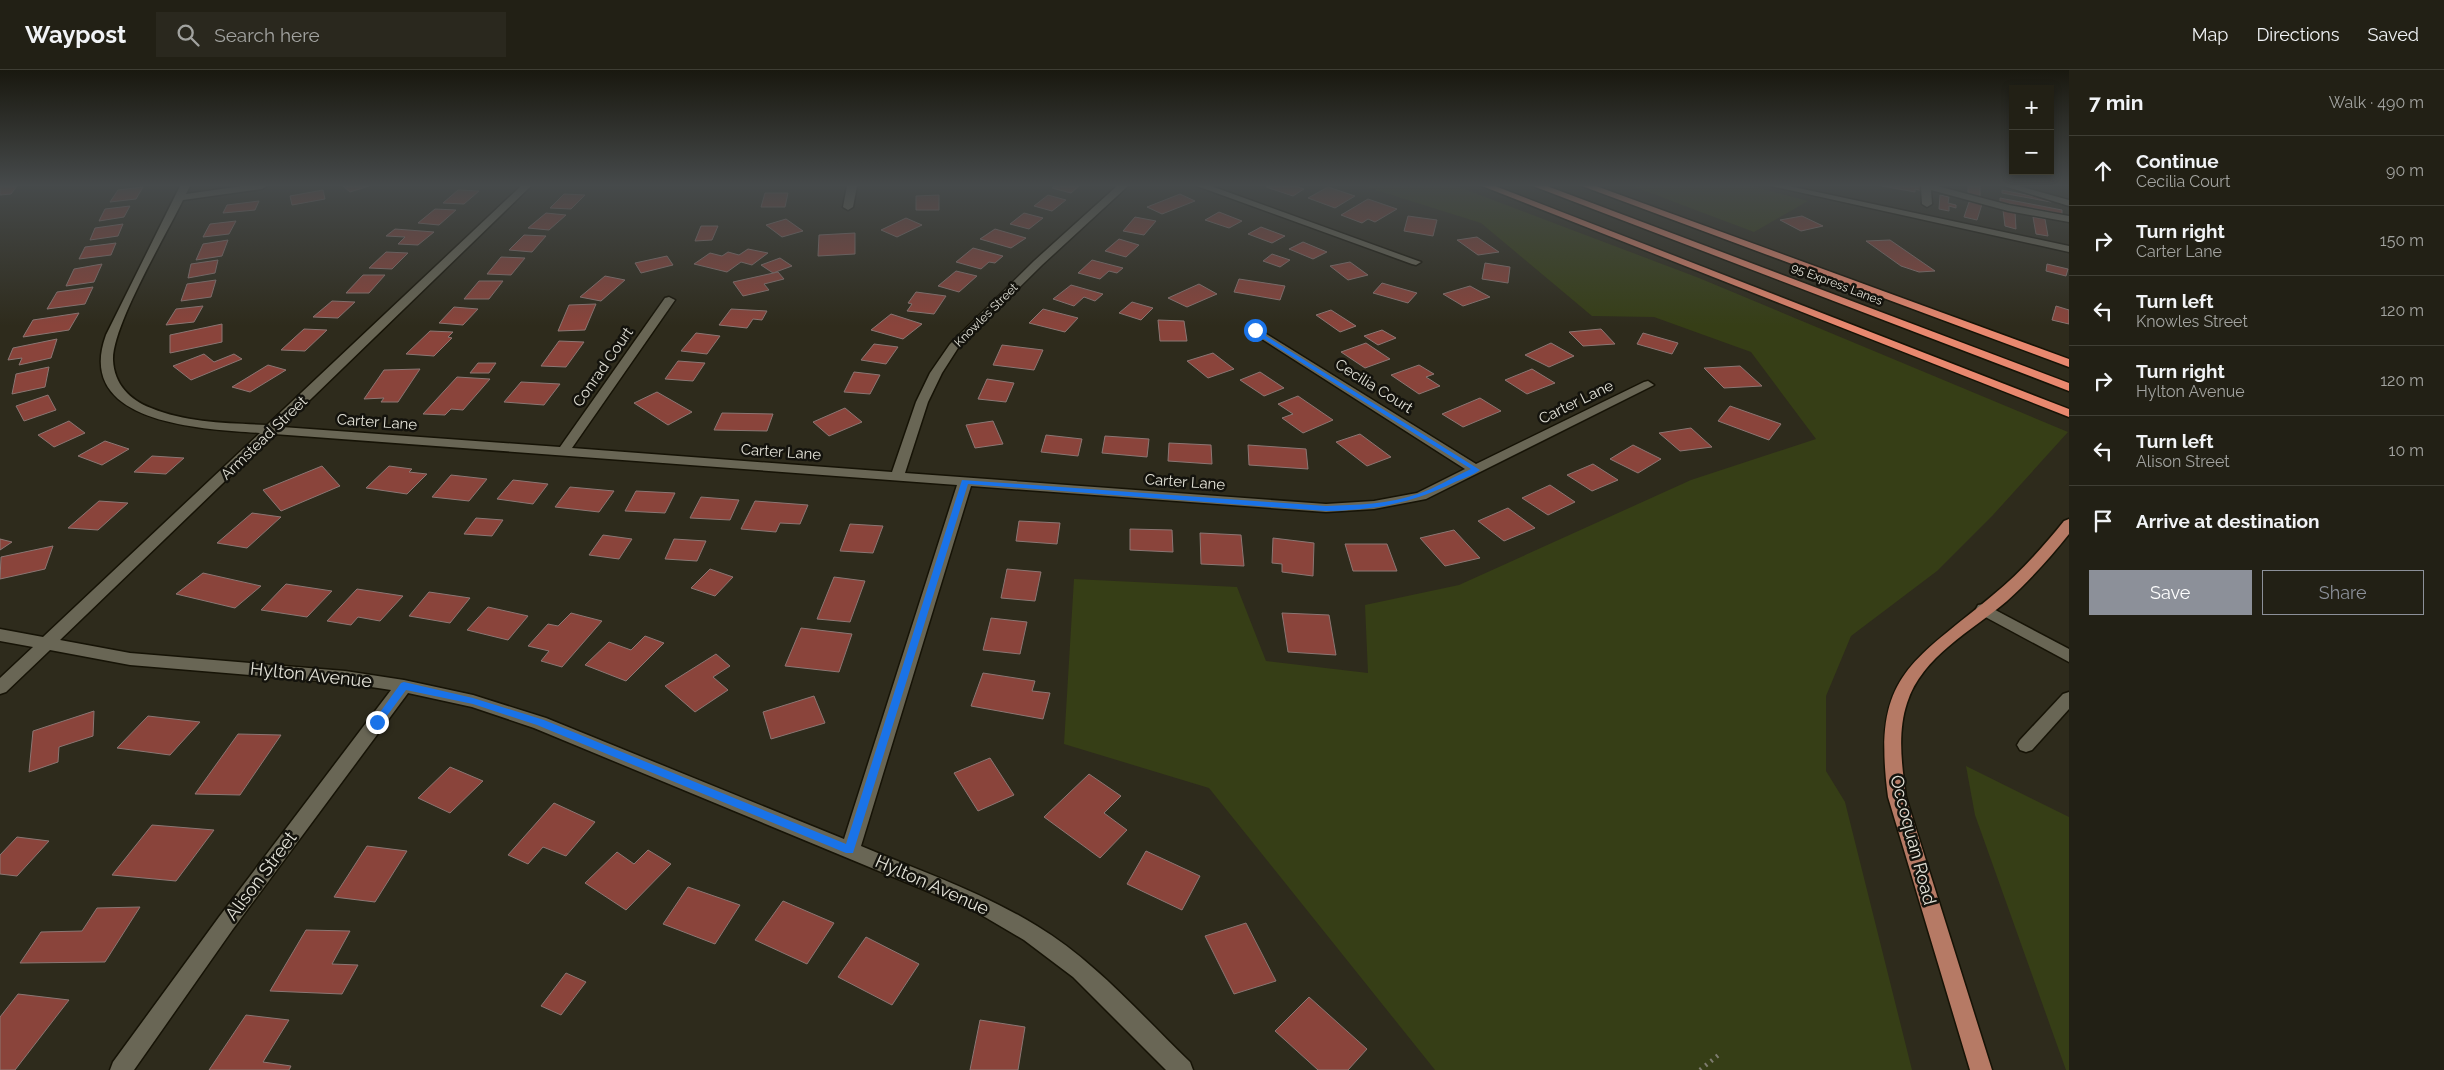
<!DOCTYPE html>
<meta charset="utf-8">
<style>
:root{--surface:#222015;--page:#2a281e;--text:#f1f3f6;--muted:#a2a3a0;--line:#3f3e34;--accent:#8c9099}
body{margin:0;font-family:Raleway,sans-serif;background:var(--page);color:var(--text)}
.controls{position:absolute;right:15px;top:15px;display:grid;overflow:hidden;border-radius:0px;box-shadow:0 2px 8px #0003}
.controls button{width:45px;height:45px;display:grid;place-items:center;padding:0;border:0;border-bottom:1px solid var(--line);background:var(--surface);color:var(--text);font:25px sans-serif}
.stop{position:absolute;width:15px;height:15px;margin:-11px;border:4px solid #1a73e8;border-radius:50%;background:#fff}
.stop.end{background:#1a73e8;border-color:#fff;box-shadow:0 1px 5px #0008}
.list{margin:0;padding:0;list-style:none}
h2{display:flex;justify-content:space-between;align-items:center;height:65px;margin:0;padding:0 20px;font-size:21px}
h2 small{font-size:16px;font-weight:400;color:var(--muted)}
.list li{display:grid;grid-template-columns:32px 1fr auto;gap:15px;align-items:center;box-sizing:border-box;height:70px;padding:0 20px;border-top:1px solid var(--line)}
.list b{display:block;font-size:19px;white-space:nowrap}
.list p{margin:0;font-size:16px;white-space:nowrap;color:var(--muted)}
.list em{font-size:16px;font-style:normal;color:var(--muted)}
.actions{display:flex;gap:10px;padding:15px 20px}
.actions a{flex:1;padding:11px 0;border:1px solid var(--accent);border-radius:0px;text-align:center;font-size:18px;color:var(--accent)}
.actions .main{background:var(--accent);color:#fff}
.icon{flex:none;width:28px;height:28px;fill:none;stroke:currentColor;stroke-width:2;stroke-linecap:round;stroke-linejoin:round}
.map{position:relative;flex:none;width:2069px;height:1000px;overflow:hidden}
header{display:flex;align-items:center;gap:30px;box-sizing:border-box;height:70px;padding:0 25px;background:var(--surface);border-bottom:1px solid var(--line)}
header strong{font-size:24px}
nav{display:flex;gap:28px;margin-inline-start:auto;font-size:18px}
.search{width:350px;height:45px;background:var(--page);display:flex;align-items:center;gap:12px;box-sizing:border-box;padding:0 18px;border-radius:0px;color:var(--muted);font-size:19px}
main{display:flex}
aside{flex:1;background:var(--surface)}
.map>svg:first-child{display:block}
.green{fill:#363e16}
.building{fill:#8a443b;stroke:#8b7673}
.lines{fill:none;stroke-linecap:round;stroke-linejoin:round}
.minor-casing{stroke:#161306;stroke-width:3}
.major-casing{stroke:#161306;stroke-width:3}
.highway-casing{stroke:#161306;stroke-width:3}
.path{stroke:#7e7c6f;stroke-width:4.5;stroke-dasharray:2 5;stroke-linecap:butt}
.minor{fill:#696655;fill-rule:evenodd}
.major{fill:#b67a65;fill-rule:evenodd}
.highway{fill:#e9886f;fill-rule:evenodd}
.route{fill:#1a73e8}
.labels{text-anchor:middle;stroke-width:5;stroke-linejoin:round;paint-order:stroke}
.far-street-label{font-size:12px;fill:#e2e1d7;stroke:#14130d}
.street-label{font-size:15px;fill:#e2e1d7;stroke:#14130d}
.near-street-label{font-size:18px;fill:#e2e1d7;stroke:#14130d}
</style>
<header>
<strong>Waypost</strong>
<div class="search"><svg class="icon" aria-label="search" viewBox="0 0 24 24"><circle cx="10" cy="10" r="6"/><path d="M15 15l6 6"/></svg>Search here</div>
<nav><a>Map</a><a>Directions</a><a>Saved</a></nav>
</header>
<main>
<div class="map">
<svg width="2069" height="1000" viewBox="0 0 2069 1000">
<rect width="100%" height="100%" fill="#2e2b1c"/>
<g class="green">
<polygon points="1363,116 1456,116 1699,208 2068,362 1993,445 1937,501 1851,566 1826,626 1826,701 1845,732 1912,1000 1435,1000 1209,718 1064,674 1074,509 1237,517 1266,591 1368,603 1365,535 1459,515 1691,410 1816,369 1751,282 1654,247 1592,246 1481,153"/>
<polygon points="1632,116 1752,116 1808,131 1754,162"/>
<polygon points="1966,696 2069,747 2069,1000 2066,1000 1975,745"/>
</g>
<g class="building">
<polygon points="0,116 17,116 11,124 0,125"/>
<polygon points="343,116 369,116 350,122"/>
<polygon points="1054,116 1079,116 1071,123 1052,118"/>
<polygon points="1268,116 1295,116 1304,119 1293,126 1266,117"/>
<polygon points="1882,116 1915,116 1923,117 1923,121 1915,119 1915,122"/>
<polygon points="1968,116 1980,116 1980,126 1968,124"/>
<polygon points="143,117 136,129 110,132 118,120"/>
<polygon points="1328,117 1355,126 1335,138 1308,128"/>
<polygon points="323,120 325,129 292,135 290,126"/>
<polygon points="458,120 479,121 464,134 443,133"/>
<polygon points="2002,120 2051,130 2051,132 2002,123"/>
<polygon points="765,123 788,123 785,137 761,137"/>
<polygon points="564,124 585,125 571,139 550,138"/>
<polygon points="1180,124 1195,131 1162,144 1147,137"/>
<polygon points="939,125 939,140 916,140 916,126"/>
<polygon points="1048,125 1066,130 1052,141 1034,136"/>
<polygon points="1940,125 1949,127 1948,133 1956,135 1956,138 1949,136 1949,141 1939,139"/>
<polygon points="2000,128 2062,140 2062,144 2027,137 2027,140 2016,138 2016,135 2000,132"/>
<polygon points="1368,129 1397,139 1375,152 1368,149 1362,153 1341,145"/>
<polygon points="259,131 255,140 223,143 227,135"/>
<polygon points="1969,132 1982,134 1977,150 1964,147"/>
<polygon points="130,136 124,147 99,151 105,139"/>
<polygon points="435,139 456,140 439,155 418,153"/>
<polygon points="2003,140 2015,142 2016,159 2005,156"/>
<polygon points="1219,142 1242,151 1229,158 1205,150"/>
<polygon points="546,143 566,145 549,160 528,158"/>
<polygon points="1024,143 1043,148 1029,159 1010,154"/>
<polygon points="1408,146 1437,150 1433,166 1404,161"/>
<polygon points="1802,146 1823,156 1801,161 1780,150"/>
<polygon points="1135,147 1156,151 1144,165 1123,161"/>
<polygon points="2033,147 2045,149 2048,166 2036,164"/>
<polygon points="906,148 922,155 897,167 881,160"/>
<polygon points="786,149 803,161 782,167 766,155"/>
<polygon points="236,151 229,164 203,167 210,154"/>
<polygon points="123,154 118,166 90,170 95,158"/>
<polygon points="701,156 718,156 712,170 695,171"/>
<polygon points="1261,157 1285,166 1272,173 1248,164"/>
<polygon points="395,159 434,162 418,175 398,174 405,167 386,166"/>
<polygon points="995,159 1026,168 1011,178 980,169"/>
<polygon points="855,163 855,184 818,186 819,165"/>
<polygon points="524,165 546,166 532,182 509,180"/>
<polygon points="1477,167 1499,182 1478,185 1457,170"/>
<polygon points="1119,169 1139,175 1126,187 1105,181"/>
<polygon points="228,170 222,186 196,190 203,174"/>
<polygon points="1890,170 1935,201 1919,202 1901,196 1866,171"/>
<polygon points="1303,172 1327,182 1313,189 1289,179"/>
<polygon points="116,173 111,185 79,189 85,177"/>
<polygon points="973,178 1003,186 995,193 989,192 981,199 956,192"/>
<polygon points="748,179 768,183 752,195 741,192 727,202 694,194 710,183 722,186 728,182 739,185"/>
<polygon points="386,182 408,183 392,199 369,198"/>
<polygon points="1272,184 1290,190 1280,197 1263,191"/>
<polygon points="667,186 673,195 641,203 635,193"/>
<polygon points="501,187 525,188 511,205 487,204"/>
<polygon points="780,188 792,196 773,203 761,195"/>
<polygon points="218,190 215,203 188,208 191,194"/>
<polygon points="1092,190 1123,198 1117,203 1109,201 1100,209 1078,203"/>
<polygon points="1350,192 1368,205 1348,210 1330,196"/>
<polygon points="1485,193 1510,197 1508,213 1482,209"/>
<polygon points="102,194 94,212 66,216 74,199"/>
<polygon points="2047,194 2068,199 2066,206 2046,201"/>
<polygon points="956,201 977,206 959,222 938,216"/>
<polygon points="778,202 784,209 764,214 769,220 743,226 733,212"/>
<polygon points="363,205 385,205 369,223 346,223"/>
<polygon points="605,206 625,210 601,231 580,227"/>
<polygon points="1239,209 1285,216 1280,230 1234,222"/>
<polygon points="216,210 211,227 181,231 187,214"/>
<polygon points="479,211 503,211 489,229 464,229"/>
<polygon points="1382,213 1417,223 1408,233 1373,223"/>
<polygon points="1199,214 1217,224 1187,237 1168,228"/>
<polygon points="1071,215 1103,224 1095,231 1084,227 1074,236 1053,229"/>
<polygon points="1470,216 1490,227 1463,236 1443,224"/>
<polygon points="93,217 85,234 47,239 57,222"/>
<polygon points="916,222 946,226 934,244 907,241 912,234 908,233"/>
<polygon points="332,231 355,232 338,248 313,247"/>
<polygon points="1132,232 1153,238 1141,250 1119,243"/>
<polygon points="596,234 585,260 558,261 569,235"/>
<polygon points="203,236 194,252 166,255 176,239"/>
<polygon points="2056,236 2069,240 2069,254 2052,250"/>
<polygon points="454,237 478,239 463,255 439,253"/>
<polygon points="731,239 767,241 762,250 753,249 747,258 719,255"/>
<polygon points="1043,239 1078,248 1065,262 1029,253"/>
<polygon points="1331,240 1356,256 1340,262 1316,245"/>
<polygon points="79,243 69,260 23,267 33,250"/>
<polygon points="891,244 922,254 903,269 871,260"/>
<polygon points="1158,250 1184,251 1187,271 1160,271"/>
<polygon points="222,254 222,272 170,283 170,265"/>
<polygon points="304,259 327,260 305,281 281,280"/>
<polygon points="1601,259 1615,274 1583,276 1569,262"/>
<polygon points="1382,260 1396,268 1378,275 1364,266"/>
<polygon points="430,261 453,262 448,267 452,268 434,286 406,284"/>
<polygon points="696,263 720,266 707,284 681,281"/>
<polygon points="1643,263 1678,273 1672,284 1637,274"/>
<polygon points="57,269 51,288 19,295 22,288 8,290 13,278"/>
<polygon points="559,271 584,272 566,297 541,296"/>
<polygon points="1366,273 1390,289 1365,298 1341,282"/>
<polygon points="1551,273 1574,286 1549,297 1525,285"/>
<polygon points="874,274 898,277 886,294 861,290"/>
<polygon points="1002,275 1043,280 1034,300 993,295"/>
<polygon points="1213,283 1234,299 1208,308 1187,291"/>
<polygon points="204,284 214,292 234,284 242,289 191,310 173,296"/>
<polygon points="678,291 705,293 693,311 665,309"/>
<polygon points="478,293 496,293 489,303 470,303"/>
<polygon points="268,295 286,300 250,322 232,317"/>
<polygon points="1419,295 1434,304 1426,307 1440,316 1419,324 1391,305"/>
<polygon points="1740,296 1762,316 1724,318 1704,298"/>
<polygon points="49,297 45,317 12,324 16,304"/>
<polygon points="420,299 398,332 381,332 384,328 364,329 384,300"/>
<polygon points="1532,299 1555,313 1527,324 1505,310"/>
<polygon points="854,302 880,305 870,324 844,322"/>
<polygon points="1260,302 1284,318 1264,326 1240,310"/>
<polygon points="457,307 490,309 463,340 451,339 445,345 423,344"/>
<polygon points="987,309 1014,313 1006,332 978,329"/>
<polygon points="521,312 560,314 544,335 504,332"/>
<polygon points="657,322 692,342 668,355 634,333"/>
<polygon points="48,325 56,340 24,351 16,336"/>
<polygon points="1298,326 1333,350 1303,363 1282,348 1293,344 1278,334"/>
<polygon points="1480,328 1501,341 1463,357 1442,344"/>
<polygon points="1730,336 1781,354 1769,370 1718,351"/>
<polygon points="845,338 862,352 829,366 813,352"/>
<polygon points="722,343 773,344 767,361 714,360"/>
<polygon points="69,351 85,363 54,377 38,365"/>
<polygon points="993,351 1003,374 975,378 966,355"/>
<polygon points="1691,358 1712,377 1680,381 1659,363"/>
<polygon points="1360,364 1391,387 1367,396 1336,372"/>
<polygon points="1046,365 1082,369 1078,386 1041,382"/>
<polygon points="1105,366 1149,369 1147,387 1102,383"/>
<polygon points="105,371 129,379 102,395 78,386"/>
<polygon points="1169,373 1211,375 1212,394 1168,391"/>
<polygon points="1248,375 1306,379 1308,399 1249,395"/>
<polygon points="1633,375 1661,389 1638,403 1610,389"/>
<polygon points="152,386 184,388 166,404 134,402"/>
<polygon points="1593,394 1618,410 1592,421 1567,405"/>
<polygon points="322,396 340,416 281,441 263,420"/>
<polygon points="389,396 412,399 409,402 427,404 407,424 366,418"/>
<polygon points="451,405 487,409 469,431 432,427"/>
<polygon points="513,410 548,414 533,434 497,429"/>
<polygon points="1550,415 1575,432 1548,445 1522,428"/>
<polygon points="570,417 614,421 599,442 555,437"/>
<polygon points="636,421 675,423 665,443 625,441"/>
<polygon points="701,427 739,430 730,450 690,448"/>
<polygon points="99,431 128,433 98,460 68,458"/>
<polygon points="755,431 808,435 800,454 780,453 776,462 741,459"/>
<polygon points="1508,438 1535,458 1504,471 1478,451"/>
<polygon points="252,443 281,447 247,478 217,473"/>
<polygon points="476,448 503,450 492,466 464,464"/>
<polygon points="1019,451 1060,453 1057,474 1016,471"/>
<polygon points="850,454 883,456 873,483 840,481"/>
<polygon points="1130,459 1172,460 1173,482 1130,480"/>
<polygon points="1454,460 1480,488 1445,496 1420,468"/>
<polygon points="1200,463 1241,465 1244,496 1201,494"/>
<polygon points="603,465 632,469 619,489 589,485"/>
<polygon points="1273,468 1314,473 1313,506 1282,502 1282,494 1272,493"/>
<polygon points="0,469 12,472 0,480"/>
<polygon points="674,469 706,471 697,491 665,489"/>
<polygon points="1345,474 1387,474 1397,501 1353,501"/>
<polygon points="53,476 45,499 0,509 1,487"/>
<polygon points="710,499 733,507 715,526 691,518"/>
<polygon points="1007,499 1041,502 1035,531 1001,528"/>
<polygon points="203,503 261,516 235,538 176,524"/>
<polygon points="834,507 865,511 850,552 817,549"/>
<polygon points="286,514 332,521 307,547 261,540"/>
<polygon points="357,519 403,526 380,551 358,547 351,555 327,551"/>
<polygon points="429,522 470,528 450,553 409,546"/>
<polygon points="488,537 528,546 508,570 467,560"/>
<polygon points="571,543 602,551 562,597 541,591 549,581 528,576 548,554 558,556"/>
<polygon points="1282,543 1329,545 1336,585 1288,582"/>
<polygon points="991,548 1027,552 1020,584 983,580"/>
<polygon points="801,558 852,564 839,602 785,596"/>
<polygon points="645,566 664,573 626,611 585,595 609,572 631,580"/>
<polygon points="716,584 730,596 713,607 728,620 695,642 665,616"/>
<polygon points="983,603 1035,611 1032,621 1050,623 1043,649 971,636"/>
<polygon points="814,626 825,653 771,669 763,642"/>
<polygon points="94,641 93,666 59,677 58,692 29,702 33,661"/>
<polygon points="148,646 200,652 170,685 117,678"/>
<polygon points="238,664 281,665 240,725 195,724"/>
<polygon points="990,688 1014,725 978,741 954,703"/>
<polygon points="450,697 483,711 450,743 418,728"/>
<polygon points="1089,704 1121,726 1104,743 1127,760 1100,788 1044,747"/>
<polygon points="554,733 595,752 566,786 543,777 528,794 508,785"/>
<polygon points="152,755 214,760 176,811 112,805"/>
<polygon points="17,767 49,771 17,806 0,804 0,785"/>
<polygon points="367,776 407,781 375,832 334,827"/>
<polygon points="648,780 671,794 626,840 585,813 617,782 634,794"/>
<polygon points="1146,781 1200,806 1182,840 1127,814"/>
<polygon points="688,817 740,835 715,874 663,854"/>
<polygon points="783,831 834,853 807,894 755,870"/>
<polygon points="140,837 105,892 20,893 41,862 82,861 97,838"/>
<polygon points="1246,853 1276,911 1234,924 1205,866"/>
<polygon points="306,860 350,861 332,894 358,895 342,924 270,921"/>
<polygon points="866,867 919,894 892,935 838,907"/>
<polygon points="566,903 586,912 561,945 541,936"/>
<polygon points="18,924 69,930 15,1000 0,1000 0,947"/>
<polygon points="1309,927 1367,979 1348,1000 1318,1000 1275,961"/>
<polygon points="246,945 289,950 263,992 291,996 289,1000 209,1000"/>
<polygon points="980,950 1025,957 1018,1000 970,1000"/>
</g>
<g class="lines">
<defs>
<g id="minor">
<path d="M180,116H190L186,124L242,116H267L262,119L183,130C166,165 112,256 113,290C114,314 130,330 151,338C187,353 228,353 267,355L521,116H531L282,357L560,377L665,228L669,227L675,230L572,378L892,402L916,332L930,303L950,274L1034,191L1117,116H1128L1042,195L958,278L942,303L928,332L905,403L1326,434L1374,431L1417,423L1465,399L1251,262L1249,260L1255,257L1476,394L1644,312L1648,311L1654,315L1426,429L1374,439L1326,442L971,416L861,776C920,801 982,822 1037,856C1095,891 1141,945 1190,992L1193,1000H1166L1073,907L1024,870L973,840L534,658L472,637L408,623L233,859L134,1000H110L113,992L219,847L391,620L345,613L130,595L50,580L6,622L0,624V608L33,577L0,571V559L43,567L260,363C205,359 73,355 106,265ZM274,364L957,415L844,769L546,648L473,625L404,610L345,601L130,583L60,570Z"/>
<polygon points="847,116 857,116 853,137 848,140 843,137"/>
<polygon points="1197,116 1211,116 1421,192 1416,195 1412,194"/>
<polygon points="1771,116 1789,116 2069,176 2069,182"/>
<polygon points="1921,116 1937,116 2009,135 2069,146 2069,152 2008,141 1931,120 1932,134 1927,137 1922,134"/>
<polygon points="2004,116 2019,116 2069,130 2069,136"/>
<polygon points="1984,534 2069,579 2069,592 1978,543 1976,539 1978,535"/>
<polygon points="2069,622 2069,639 2032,680 2026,682 2020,680 2017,675 2020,670 2063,624"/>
</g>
<path id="major" d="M2069,449V464C2050,488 2030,510 2007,531C1972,561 1922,586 1907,633C1897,663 1902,696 1906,727L1992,1000H1970L1888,727C1872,606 1909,595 1993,525C2020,503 2043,477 2064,451Z"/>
<g id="highway">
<polygon points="1482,116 1495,116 2069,339 2069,347"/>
<polygon points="1533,116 1547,116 2069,313 2069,321"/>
<polygon points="1582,116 1596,116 2069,289 2069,297"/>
</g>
</defs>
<use href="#minor" class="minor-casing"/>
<use href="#major" class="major-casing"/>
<use href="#highway" class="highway-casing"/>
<polyline class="path" points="1700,1000 1721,983"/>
<use href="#minor" class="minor"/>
<use href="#major" class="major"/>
<use href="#highway" class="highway"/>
</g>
<linearGradient id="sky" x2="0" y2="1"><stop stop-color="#19180f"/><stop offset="0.45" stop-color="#464a4b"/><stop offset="1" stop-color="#464a4b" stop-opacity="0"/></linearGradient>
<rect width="2069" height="256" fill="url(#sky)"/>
<path class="route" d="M1255,259L1480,400C1472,406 1461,409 1453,413C1409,434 1374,440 1326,441L968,414L853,783H846L537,655L473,634L406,620L381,654L377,655L373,652L401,613L404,612L473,628L544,650L846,774L962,410L1326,436C1357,435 1389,434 1418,424C1436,418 1453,407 1471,399L1253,262Z"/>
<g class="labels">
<g class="far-street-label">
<text transform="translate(1837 214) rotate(21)" y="4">95 Express Lanes</text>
<text transform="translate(986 245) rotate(-45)" y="4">Knowles Street</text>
</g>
<g class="street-label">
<text transform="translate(603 297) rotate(-55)" y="5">Conrad Court</text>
<text transform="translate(1374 316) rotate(32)" y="5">Cecilia Court</text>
<text transform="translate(1576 332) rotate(-26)" y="5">Carter Lane</text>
<text transform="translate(377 352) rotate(4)" y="5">Carter Lane</text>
<text transform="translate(264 368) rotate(-44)" y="5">Armstead Street</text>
<text transform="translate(781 382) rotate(4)" y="5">Carter Lane</text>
<text transform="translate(1185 412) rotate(4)" y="5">Carter Lane</text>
</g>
<g class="near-street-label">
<text transform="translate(311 605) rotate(6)" y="6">Hylton Avenue</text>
<text transform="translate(1913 770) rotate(75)" y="6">Occoquan Road</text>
<text transform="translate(261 806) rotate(-53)" y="6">Alison Street</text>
<text transform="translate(932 815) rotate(24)" y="6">Hylton Avenue</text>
</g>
</g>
</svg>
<div class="controls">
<button>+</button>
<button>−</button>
</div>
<div class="stop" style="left:1255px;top:260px"></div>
<div class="stop end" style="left:377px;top:652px"></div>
</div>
<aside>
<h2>7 min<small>Walk · 490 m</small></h2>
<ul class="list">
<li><svg class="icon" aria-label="ahead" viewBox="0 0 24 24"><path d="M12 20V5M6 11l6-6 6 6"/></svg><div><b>Continue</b><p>Cecilia Court</p></div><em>90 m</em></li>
<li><svg class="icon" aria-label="right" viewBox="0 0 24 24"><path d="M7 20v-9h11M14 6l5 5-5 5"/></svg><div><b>Turn right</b><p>Carter Lane</p></div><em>150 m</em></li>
<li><svg class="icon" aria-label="left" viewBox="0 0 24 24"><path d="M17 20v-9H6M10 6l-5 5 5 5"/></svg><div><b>Turn left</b><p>Knowles Street</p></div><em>120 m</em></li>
<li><svg class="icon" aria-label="right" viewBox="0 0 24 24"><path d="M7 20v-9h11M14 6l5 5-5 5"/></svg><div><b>Turn right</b><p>Hylton Avenue</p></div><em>120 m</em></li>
<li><svg class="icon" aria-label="left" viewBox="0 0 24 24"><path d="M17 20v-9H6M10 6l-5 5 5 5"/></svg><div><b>Turn left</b><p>Alison Street</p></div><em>10 m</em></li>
<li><svg class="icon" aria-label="arrive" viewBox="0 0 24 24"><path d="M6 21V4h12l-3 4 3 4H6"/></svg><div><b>Arrive at destination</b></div></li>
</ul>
<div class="actions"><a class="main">Save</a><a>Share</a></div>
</aside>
</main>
